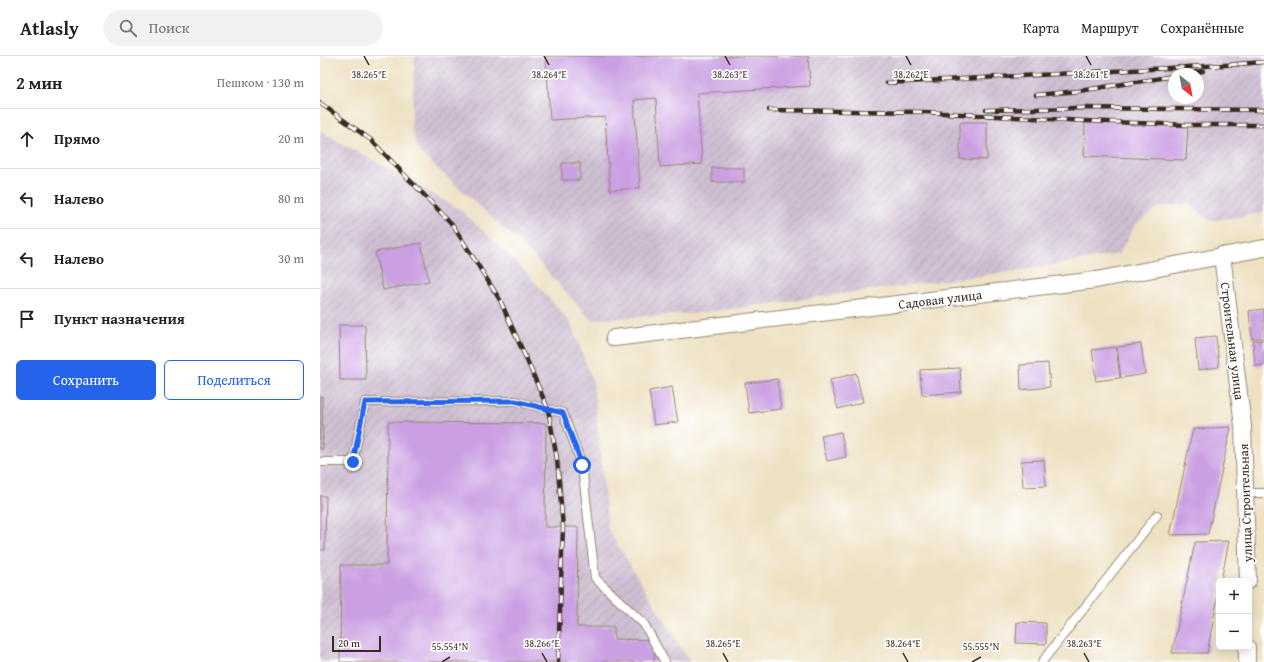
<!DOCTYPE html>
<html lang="ru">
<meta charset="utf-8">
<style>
:root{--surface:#fff;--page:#f2f2f2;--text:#202124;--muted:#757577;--line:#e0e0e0;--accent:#2563eb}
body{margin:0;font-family:"Gentium Book Plus",serif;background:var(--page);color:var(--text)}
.controls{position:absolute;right:12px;bottom:12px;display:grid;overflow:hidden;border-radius:6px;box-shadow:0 2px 10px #0003}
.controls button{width:36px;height:36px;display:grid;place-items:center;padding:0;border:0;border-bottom:1px solid var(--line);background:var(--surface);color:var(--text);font:20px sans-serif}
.compass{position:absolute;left:848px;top:12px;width:36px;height:36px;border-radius:50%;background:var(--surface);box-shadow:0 2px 10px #0003;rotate:149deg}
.scale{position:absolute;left:12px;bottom:10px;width:49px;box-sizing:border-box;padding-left:4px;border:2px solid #3b2a1e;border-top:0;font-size:11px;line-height:14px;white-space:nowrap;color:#3b2a1e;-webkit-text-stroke:3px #fff;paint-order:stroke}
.stop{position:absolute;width:12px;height:12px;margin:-9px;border:3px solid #2563eb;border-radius:50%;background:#fff}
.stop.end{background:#2563eb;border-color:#fff;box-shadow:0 1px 4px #0008}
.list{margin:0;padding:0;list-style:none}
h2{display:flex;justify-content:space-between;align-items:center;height:52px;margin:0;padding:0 16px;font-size:17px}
h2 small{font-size:13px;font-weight:400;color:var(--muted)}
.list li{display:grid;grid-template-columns:26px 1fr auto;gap:12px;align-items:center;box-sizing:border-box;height:60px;padding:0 16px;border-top:1px solid var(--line)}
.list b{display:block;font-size:15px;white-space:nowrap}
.list em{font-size:13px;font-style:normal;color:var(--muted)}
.actions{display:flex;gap:8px;padding:12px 16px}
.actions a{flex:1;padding:9px 0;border:1px solid var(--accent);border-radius:6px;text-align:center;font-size:14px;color:var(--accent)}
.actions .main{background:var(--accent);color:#fff}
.icon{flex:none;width:22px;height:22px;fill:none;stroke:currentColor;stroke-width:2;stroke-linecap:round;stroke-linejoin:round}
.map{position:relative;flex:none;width:944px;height:606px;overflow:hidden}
header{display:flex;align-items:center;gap:24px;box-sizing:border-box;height:56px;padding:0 20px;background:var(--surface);border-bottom:1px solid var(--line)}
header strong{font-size:19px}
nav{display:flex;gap:22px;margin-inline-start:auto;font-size:14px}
.search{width:280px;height:36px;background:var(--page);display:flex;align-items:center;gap:10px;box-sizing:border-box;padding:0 14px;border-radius:22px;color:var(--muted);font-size:15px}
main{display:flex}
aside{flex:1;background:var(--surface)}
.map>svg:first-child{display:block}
.industrial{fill:url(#industrial-furrows);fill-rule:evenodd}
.building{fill:#caa0e3}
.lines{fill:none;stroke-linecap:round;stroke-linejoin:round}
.service-casing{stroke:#948670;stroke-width:10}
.minor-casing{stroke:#948670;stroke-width:18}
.service{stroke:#fff;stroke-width:8}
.minor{stroke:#fff;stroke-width:16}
.rail-casing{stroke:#3b2a1e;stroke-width:4.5}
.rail{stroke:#fff;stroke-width:3;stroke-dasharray:9;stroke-linecap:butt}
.route{stroke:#2563eb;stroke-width:5}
.ticks{fill:none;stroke:#3b2a1e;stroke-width:1.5}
.labels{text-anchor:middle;stroke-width:3.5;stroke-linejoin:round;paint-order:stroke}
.street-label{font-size:13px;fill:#3b2a1e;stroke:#fff}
.ticks-label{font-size:10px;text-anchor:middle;fill:#3b2a1e;stroke:#fff;stroke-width:3.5;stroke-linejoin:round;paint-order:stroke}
</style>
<header>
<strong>Atlasly</strong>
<div class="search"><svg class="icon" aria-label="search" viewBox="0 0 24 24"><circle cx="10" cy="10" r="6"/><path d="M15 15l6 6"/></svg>Поиск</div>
<nav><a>Карта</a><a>Маршрут</a><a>Сохранённые</a></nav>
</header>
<main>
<aside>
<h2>2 мин<small>Пешком · 130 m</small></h2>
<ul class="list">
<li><svg class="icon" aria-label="ahead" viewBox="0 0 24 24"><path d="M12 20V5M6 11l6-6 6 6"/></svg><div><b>Прямо</b></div><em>20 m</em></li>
<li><svg class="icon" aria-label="left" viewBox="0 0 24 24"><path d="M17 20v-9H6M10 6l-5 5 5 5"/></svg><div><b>Налево</b></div><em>80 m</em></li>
<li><svg class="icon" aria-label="left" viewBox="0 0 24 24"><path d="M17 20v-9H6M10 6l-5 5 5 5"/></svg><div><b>Налево</b></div><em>30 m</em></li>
<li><svg class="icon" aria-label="arrive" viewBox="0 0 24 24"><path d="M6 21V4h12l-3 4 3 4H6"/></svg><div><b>Пункт назначения</b></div></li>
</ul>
<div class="actions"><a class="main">Сохранить</a><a>Поделиться</a></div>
</aside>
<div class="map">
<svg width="944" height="606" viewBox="0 0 944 606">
<defs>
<pattern id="industrial-furrows" width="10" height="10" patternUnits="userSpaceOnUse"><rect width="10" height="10" fill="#cebed1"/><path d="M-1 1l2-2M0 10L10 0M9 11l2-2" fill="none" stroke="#b2a3b3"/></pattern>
</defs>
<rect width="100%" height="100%" fill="#fff"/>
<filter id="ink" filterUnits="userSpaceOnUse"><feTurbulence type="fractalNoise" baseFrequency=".025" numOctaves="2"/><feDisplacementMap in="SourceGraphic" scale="8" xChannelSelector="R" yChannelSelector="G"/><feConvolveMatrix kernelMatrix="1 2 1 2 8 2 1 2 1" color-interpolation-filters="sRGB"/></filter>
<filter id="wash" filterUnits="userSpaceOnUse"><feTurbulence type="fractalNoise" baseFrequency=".012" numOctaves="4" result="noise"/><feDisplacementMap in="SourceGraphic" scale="16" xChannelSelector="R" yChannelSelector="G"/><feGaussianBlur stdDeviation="0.9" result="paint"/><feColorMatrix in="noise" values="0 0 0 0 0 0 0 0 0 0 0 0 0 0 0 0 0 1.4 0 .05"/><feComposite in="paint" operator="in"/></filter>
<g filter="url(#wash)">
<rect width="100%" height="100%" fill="#eee1c2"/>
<g class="industrial">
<path d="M95,0H944V157L890,165L870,148L839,151L815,169L799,198L703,214L381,257L271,264L206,192L99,96L91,72ZM854,18H878V42H854Z"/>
<polygon points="0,75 141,154 205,215 250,266 273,325 288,473 370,606 0,606"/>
</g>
<g id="blocks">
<g class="building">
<polygon points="226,0 488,0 490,30 377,37 382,108 340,111 336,42 314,44 320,132 290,134 285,61 230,64"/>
<polygon points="765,65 868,69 866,104 764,100"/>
<polygon points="640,66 667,66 667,104 640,103"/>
<rect x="242" y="107" width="18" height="17"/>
<rect x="392" y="112" width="32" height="14"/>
<polygon points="101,187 109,225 63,234 55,196"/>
<polygon points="944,253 944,282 932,283 929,255"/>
<polygon points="19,269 45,269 46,324 20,324"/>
<polygon points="896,280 899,311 878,314 875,282"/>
<polygon points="944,284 944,309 935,310 933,285"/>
<polygon points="821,288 825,318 801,322 797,291"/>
<polygon points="796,291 800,322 776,325 772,294"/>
<polygon points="728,307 730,331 701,334 700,309"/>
<polygon points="640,312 641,336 602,339 600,314"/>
<polygon points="536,317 543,346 518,353 510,324"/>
<polygon points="457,323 461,353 429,357 425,327"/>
<polygon points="352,331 358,366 334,369 329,335"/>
<polygon points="0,340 2,340 3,393 0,393"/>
<polygon points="68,366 226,367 225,471 258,471 257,571 294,571 294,583 335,584 334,606 20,606 21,509 67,509"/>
<polygon points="911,371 888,478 850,479 873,373"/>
<polygon points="521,376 526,401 507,405 501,380"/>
<polygon points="724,404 726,430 703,431 701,405"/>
<polygon points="0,440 6,440 5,494 0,494"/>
<polygon points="909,485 901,525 899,525 899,535 887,597 852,597 875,486"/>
<polygon points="697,566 726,567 726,588 696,587"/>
</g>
</g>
</g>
<g filter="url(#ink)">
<use href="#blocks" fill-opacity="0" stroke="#948670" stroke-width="1"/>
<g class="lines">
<defs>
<g id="service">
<polyline points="0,406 33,406 45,346 195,345 243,357 262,409 275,522 324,568 345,606"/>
<polyline points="925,437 944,437"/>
<polyline points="722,606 837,459"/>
</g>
<g id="minor">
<polyline points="902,199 923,370 928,525"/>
<polyline points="294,282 776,224 944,192"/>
<polyline points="927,606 927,591"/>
</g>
</defs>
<use href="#service" class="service-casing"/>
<use href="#minor" class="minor-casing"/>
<use href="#service" class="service"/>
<use href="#minor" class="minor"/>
<defs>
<g id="rail">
<polyline points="918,8 944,6"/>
<polyline points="865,18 883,15"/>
<polyline points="567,27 923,8"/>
<polyline points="716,39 759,35 854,20"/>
<polyline points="0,47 51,84 132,168 180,244 209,309 228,353 237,403 243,471 238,606"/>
<polyline points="449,54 605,56 765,65 868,69 944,69"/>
<polyline points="666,54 759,52 944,54"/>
</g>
</defs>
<use href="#rail" class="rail-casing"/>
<use href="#rail" class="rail"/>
</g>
</g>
<g class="lines" filter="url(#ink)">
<polyline class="route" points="33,406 45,346 195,345 243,357 262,409"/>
</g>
<path class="ticks" d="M44,0L49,9M224,0L229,9M405,0L410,9M586,0L591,9M766,0L771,9M222,597L227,606M403,597L408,606M583,597L588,606M764,597L769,606M122,606L130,601M652,606L661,601"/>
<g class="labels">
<g class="street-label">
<text transform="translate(620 243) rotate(-7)" y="5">Садовая улица</text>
<text transform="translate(913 285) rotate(83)" y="5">Строительная улица</text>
<text transform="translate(925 447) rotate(-92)" y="5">улица Строительная</text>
</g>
</g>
<g class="ticks-label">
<text x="49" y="22">38.265°E</text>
<text x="229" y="22">38.264°E</text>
<text x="591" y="22">38.262°E</text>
<text x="771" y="22">38.261°E</text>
<text x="410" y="22">38.263°E</text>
<text x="222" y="591">38.266°E</text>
<text x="403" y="591">38.265°E</text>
<text x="583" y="591">38.264°E</text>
<text x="764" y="591">38.263°E</text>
<text x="130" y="594">55.554°N</text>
<text x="661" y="594">55.555°N</text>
</g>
</svg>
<div class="controls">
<button>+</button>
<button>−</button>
</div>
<svg class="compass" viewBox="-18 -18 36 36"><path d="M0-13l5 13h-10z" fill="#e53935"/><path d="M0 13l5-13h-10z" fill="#757577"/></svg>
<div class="scale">20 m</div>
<div class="stop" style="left:262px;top:409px"></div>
<div class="stop end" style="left:33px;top:406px"></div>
</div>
</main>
